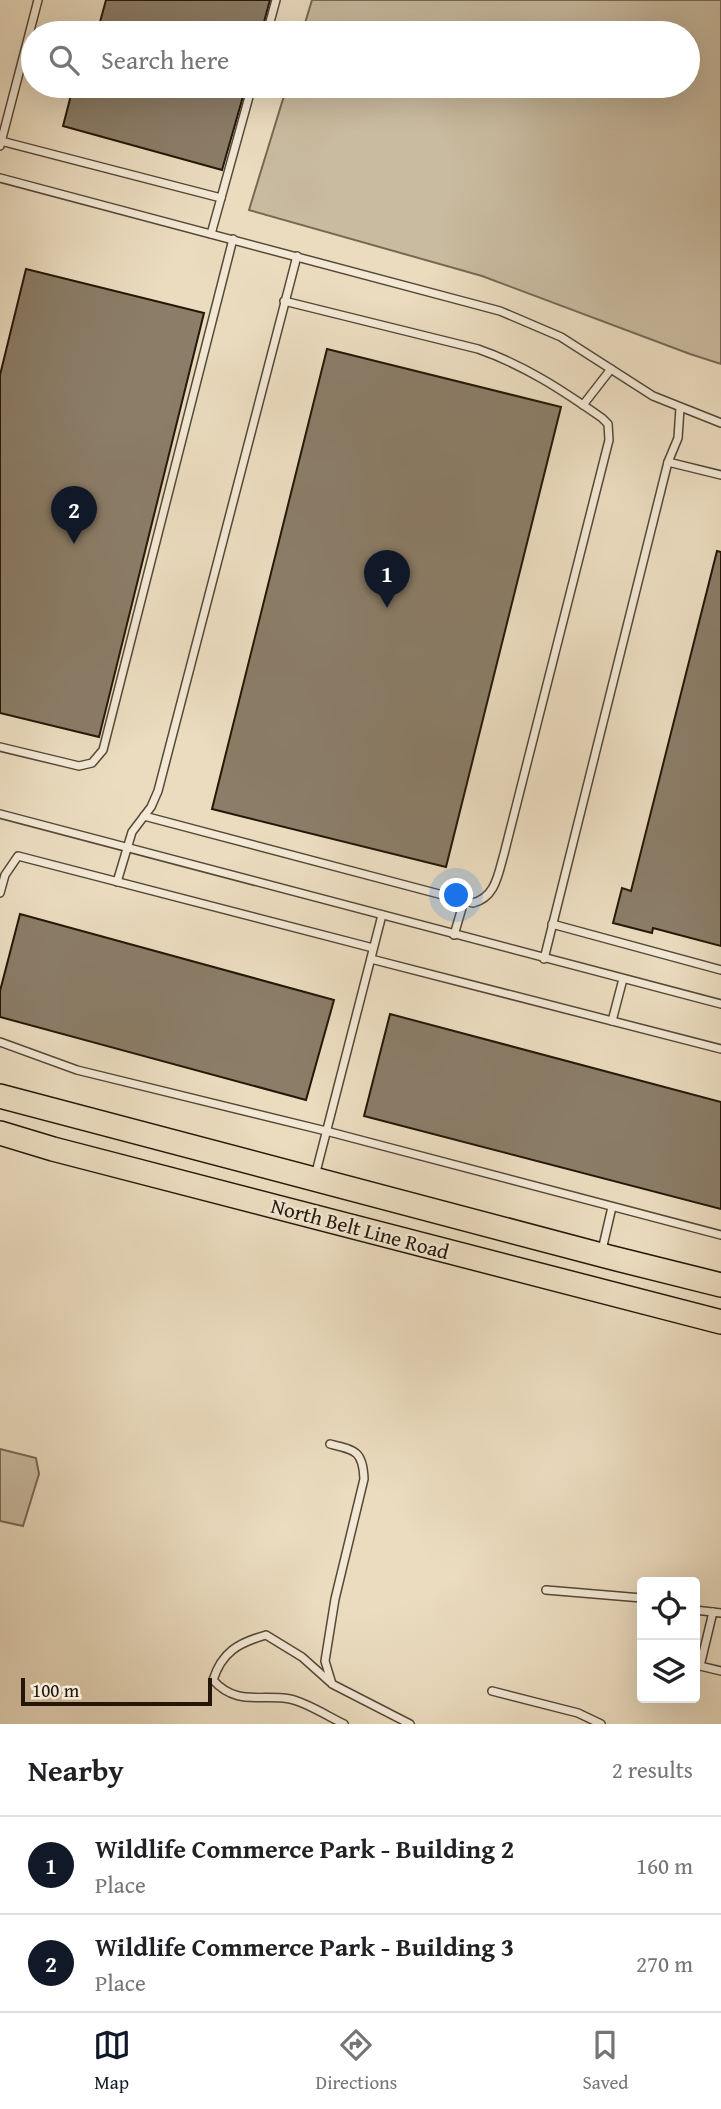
<!DOCTYPE html>
<style>
:root{--surface:#fff;--page:#f2f2f2;--text:#202124;--muted:#757577;--line:#e0e0e0;--accent:#111827}
body{margin:0;font-family:"Gentium Book Plus",serif;background:var(--page);color:var(--text)}
.controls{position:absolute;right:21px;bottom:21px;display:grid;overflow:hidden;border-radius:7px;box-shadow:0 7px 28px #0002}
.controls button{width:63px;height:63px;display:grid;place-items:center;padding:0;border:0;border-bottom:2px solid var(--line);background:var(--surface);color:var(--text);font:35px sans-serif}
.scale{position:absolute;left:21px;bottom:18px;width:191px;box-sizing:border-box;padding-left:7px;border:4px solid #241709;border-top:0;font-size:19px;line-height:24px;white-space:nowrap;color:#241709;-webkit-text-stroke:5px #f2e8d5;paint-order:stroke}
.you{position:absolute;left:457px;top:896px;width:24px;height:24px;margin:-18px;border:5px solid #fff;border-radius:50%;background:#1a73e8;box-shadow:0 0 0 10px #1a73e833}
.badge{display:grid;place-items:center;width:46px;height:46px;border-radius:50%;background:var(--accent);color:#fff;font-size:23px;font-weight:700}
.pin{position:absolute;translate:-50% -58px;filter:drop-shadow(0 2px 4px #0008)}
.pin::after{content:'';position:absolute;top:37px;width:24px;height:21px;background:inherit;clip-path:polygon(0 0,100% 0,50% 100%)}
.list{margin:0;padding:0;list-style:none}
h2{display:flex;justify-content:space-between;align-items:center;height:91px;margin:0;padding:0 28px;font-size:30px}
h2 small{font-size:23px;font-weight:400;color:var(--muted)}
.list li{display:grid;grid-template-columns:46px 1fr auto;gap:21px;align-items:center;box-sizing:border-box;height:98px;padding:0 28px;border-top:2px solid var(--line)}
.list b{display:block;font-size:26px;white-space:nowrap}
.list p{margin:0;font-size:23px;white-space:nowrap;color:var(--muted)}
.list em{font-size:23px;font-style:normal;color:var(--muted)}
.icon{flex:none;width:38px;height:38px;fill:none;stroke:currentColor;stroke-width:2;stroke-linecap:round;stroke-linejoin:round}
.map{position:relative;flex:none;width:721px;height:1724px;overflow:hidden}
.search{position:absolute;background:var(--surface);box-shadow:0 7px 28px #0002;left:21px;right:21px;top:21px;height:77px;display:flex;align-items:center;gap:18px;box-sizing:border-box;padding:0 24px;border-radius:38px;color:var(--muted);font-size:26px}
.sheet{height:287px;background:var(--surface)}
nav{display:flex;justify-content:space-around;align-items:center;box-sizing:border-box;height:98px;border-top:2px solid var(--line);background:var(--surface);font-size:19px;color:var(--muted)}
nav a{display:grid;justify-items:center;gap:4px}
nav .on{color:var(--accent)}
.map>svg:first-child{display:block}
.green{fill:#c9bba0;stroke:#766954;stroke-width:2}
.building{fill:#8b7d68;stroke:#241709;stroke-width:2}
.lines{fill:none;stroke-linecap:round;stroke-linejoin:round}
.lane-casing{stroke:#564836;stroke-width:10}
.primary-casing{stroke:#241709;stroke-width:26}
.lane{stroke:#f2e8d5;stroke-width:7}
.primary{stroke:#ebdcbf;stroke-width:23}
.labels{text-anchor:middle;stroke-width:5;stroke-linejoin:round;paint-order:stroke}
.street-label{font-size:21px;fill:#241709;stroke:#f2e8d5}
</style>
<div class="map">
<svg width="721" height="1724" viewBox="0 0 721 1724">
<rect width="100%" height="100%" fill="#ebdcbf"/>
<filter id="stains"><feTurbulence type="fractalNoise" baseFrequency=".00286" numOctaves="4"/><feColorMatrix values="0 0 0 0 .2 0 0 0 0 .09 0 0 0 0 .02 0 0 0 .5 -.17"/></filter>
<radialGradient id="worn" r=".72"><stop offset=".6" stop-color="#630" stop-opacity="0"/><stop offset="1" stop-color="#630" stop-opacity=".3"/></radialGradient>
<g class="green">
<polygon points="312,0 721,0 721,364 690,354 482,276 249,210 287,86 688,86 688,33 302,33"/>
<polygon points="0,1449 36,1458 39,1474 23,1526 0,1521"/>
</g>
<g class="building">
<polygon points="106,0 270,0 261,33 97,33"/>
<polygon points="83,86 246,86 222,170 63,126 71,95 80,97"/>
<polygon points="26,269 204,313 99,737 0,713 0,375"/>
<polygon points="327,349 561,407 446,867 212,809"/>
<polygon points="717,551 721,552 721,946 653,928 652,933 613,923 622,888 631,891"/>
<polygon points="20,914 334,1000 306,1100 0,1017 0,991"/>
<polygon points="390,1014 721,1102 721,1209 364,1116"/>
</g>
<g class="lines">
<defs>
<g id="lane">
<polyline points="267,33 276,0"/>
<polyline points="1,141 221,198 211,234"/>
<polyline points="0,146 38,0"/>
<polyline points="0,178 500,311 561,337 653,396 721,423"/>
<polyline points="221,198 252,86"/>
<polyline points="583,405 611,369"/>
<polyline points="680,408 678,438 668,462 721,475"/>
<polyline points="0,747 79,766 92,763 103,750 233,239"/>
<polyline points="0,814 721,1004"/>
<path d="M144,816L473,903C496,897 498,874 504,854L609,440L608,424L602,418C562,390 524,365 478,349L284,301"/>
<polyline points="117,882 132,832 151,807 158,791 297,256"/>
<polyline points="0,893 5,875 18,856 373,948"/>
<polyline points="552,924 721,970"/>
<polyline points="454,935 464,901"/>
<polyline points="371,959 721,1049"/>
<polyline points="544,959 668,462"/>
<polyline points="612,1021 623,979"/>
<polyline points="0,1042 77,1070 326,1131 721,1235"/>
<polyline points="315,1176 382,915"/>
<polyline points="602,1250 612,1207"/>
<path d="M330,1444C355,1450 363,1451 364,1479L335,1599L325,1661L332,1684L410,1724"/>
<polyline points="546,1590 642,1598"/>
<polyline points="695,1610 721,1613"/>
<polyline points="713,1612 700,1666 721,1671"/>
<path d="M330,1682L302,1657L266,1635C238,1643 222,1652 213,1680C236,1706 261,1694 290,1699C306,1702 329,1717 344,1724"/>
<polyline points="492,1691 578,1713 601,1724"/>
</g>
<g id="primary">
<polyline points="0,1096 609,1257 721,1285"/>
<polyline points="0,1133 53,1149 721,1322"/>
</g>
</defs>
<use href="#lane" class="lane-casing"/>
<use href="#primary" class="primary-casing"/>
<use href="#lane" class="lane"/>
<use href="#primary" class="primary"/>
</g>
<g class="labels">
<g class="street-label">
<text transform="translate(360 1229) rotate(15)" y="7">North Belt Line Road</text>
</g>
</g>
<rect width="100%" height="100%" filter="url(#stains)"/>
<rect width="100%" height="100%" fill="url(#worn)"/>
</svg>
<div class="controls">
<button><svg class="icon" aria-label="locate" viewBox="0 0 24 24"><circle cx="12" cy="12" r="6"/><path d="M12 2v4M12 18v4M2 12h4M18 12h4"/></svg></button>
<button><svg class="icon" aria-label="layers" viewBox="0 0 24 24"><path d="M12 4l9 5-9 5-9-5zM3 14l9 5 9-5"/></svg></button>
</div>
<div class="scale">100 m</div>
<div class="you"></div>
<div class="pin badge" style="left:387px;top:608px">1</div>
<div class="pin badge" style="left:74px;top:544px">2</div>
<div class="search"><svg class="icon" aria-label="search" viewBox="0 0 24 24"><circle cx="10" cy="10" r="6"/><path d="M15 15l6 6"/></svg>Search here</div>
</div>
<section class="sheet">
<h2>Nearby<small>2 results</small></h2>
<ul class="list">
<li><span class="badge">1</span><div><b>Wildlife Commerce Park - Building 2</b><p>Place</p></div><em>160 m</em></li>
<li><span class="badge">2</span><div><b>Wildlife Commerce Park - Building 3</b><p>Place</p></div><em>270 m</em></li>
</ul>
</section>
<nav>
<a class="on"><svg class="icon" aria-label="map" viewBox="0 0 24 24"><path d="M3 6l6-2 6 2 6-2v14l-6 2-6-2-6 2zM9 4v14M15 6v14"/></svg>Map</a>
<a><svg class="icon" aria-label="directions" viewBox="0 0 24 24"><path d="M12 3l9 9-9 9-9-9zM9 14v-3h6M13 9l2 2-2 2"/></svg>Directions</a>
<a><svg class="icon" aria-label="saved" viewBox="0 0 24 24"><path d="M7 4h10v16l-5-4-5 4z"/></svg>Saved</a>
</nav>
